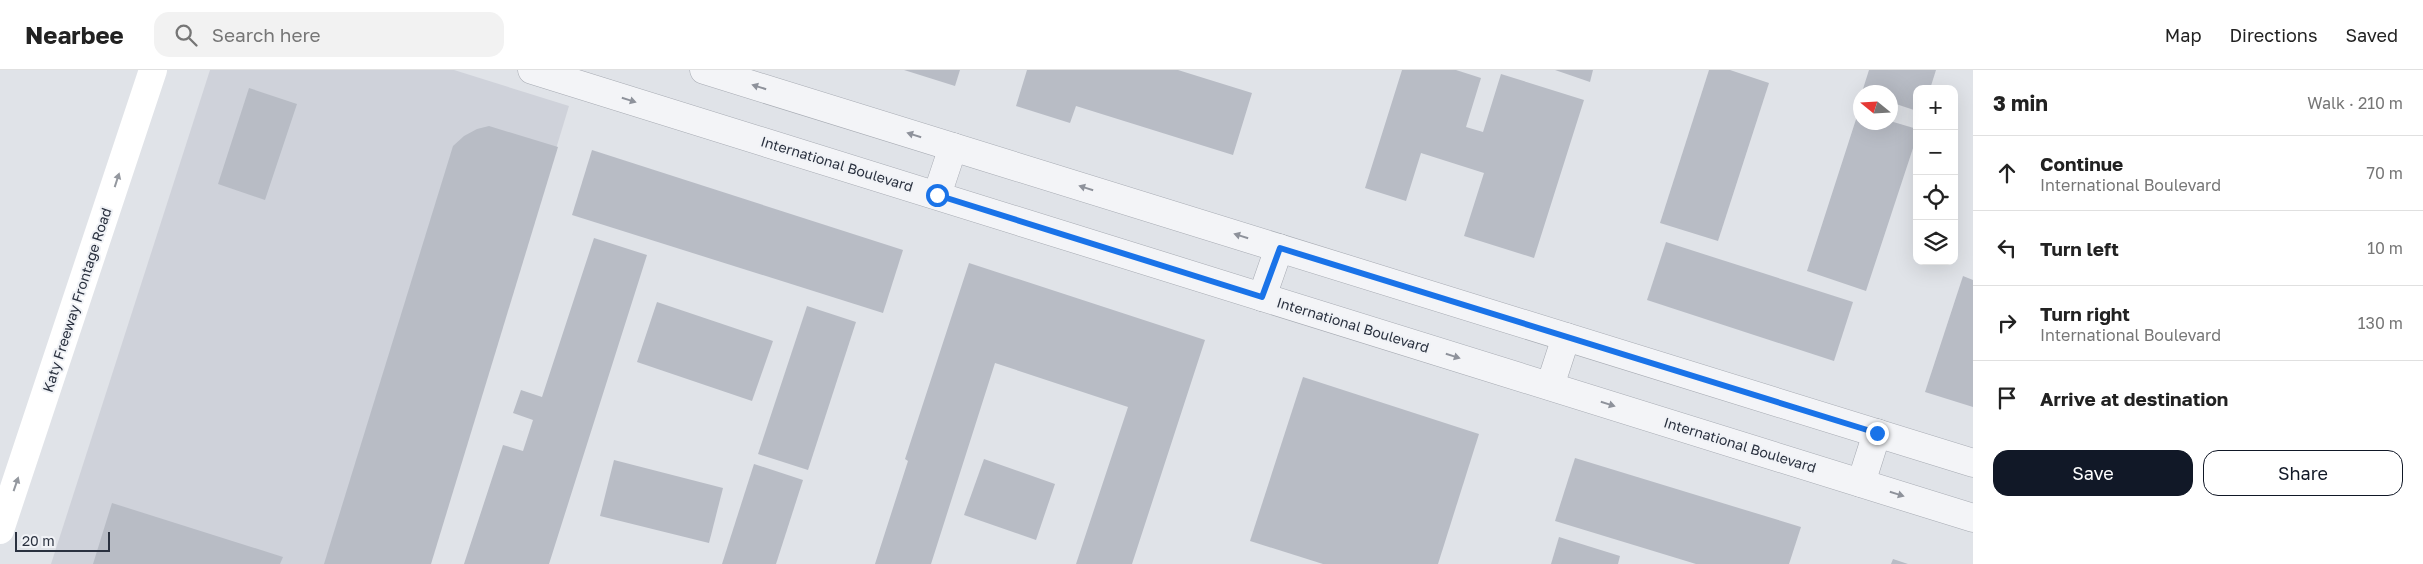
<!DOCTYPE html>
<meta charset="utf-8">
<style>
:root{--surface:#fff;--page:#f2f2f2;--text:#222;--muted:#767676;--line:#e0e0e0;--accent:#111827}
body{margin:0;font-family:"Golos Text",sans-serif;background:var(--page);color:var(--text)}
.controls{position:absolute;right:15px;top:15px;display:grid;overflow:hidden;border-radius:10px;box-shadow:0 5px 20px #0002}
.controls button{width:45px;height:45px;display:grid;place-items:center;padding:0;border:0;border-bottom:1px solid var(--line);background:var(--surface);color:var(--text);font:25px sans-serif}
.compass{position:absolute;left:1853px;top:15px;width:45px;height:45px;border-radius:50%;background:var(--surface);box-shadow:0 5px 20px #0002;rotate:288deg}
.scale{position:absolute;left:15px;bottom:12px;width:95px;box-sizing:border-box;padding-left:5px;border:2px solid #2a313f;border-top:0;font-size:14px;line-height:18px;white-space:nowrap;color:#2a313f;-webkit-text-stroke:4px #f0f2f6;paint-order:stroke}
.stop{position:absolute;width:15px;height:15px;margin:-11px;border:4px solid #1a73e8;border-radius:50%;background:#fff}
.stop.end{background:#1a73e8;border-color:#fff;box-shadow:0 1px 5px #0008}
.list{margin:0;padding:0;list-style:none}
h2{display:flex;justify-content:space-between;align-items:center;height:65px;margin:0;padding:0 20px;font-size:21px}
h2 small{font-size:16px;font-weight:400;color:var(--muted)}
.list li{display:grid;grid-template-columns:32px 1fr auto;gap:15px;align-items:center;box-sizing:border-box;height:75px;padding:0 20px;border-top:1px solid var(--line)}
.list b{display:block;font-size:19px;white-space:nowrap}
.list p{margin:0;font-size:16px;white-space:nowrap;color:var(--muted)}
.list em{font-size:16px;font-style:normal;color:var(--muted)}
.actions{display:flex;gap:10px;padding:15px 20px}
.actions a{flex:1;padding:11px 0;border:1px solid var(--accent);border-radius:15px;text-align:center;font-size:18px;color:var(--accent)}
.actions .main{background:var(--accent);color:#fff}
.icon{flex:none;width:28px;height:28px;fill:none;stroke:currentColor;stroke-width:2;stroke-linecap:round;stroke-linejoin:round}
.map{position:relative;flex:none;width:1973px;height:494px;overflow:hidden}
header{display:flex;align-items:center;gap:30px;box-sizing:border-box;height:70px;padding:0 25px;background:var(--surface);border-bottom:1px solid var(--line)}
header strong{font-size:24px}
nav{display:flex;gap:28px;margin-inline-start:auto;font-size:18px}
.search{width:350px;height:45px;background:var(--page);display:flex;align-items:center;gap:12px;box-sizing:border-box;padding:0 18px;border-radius:15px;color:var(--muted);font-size:19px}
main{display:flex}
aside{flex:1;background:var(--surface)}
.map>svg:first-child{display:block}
.built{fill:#cfd2da}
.building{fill:#b8bcc5}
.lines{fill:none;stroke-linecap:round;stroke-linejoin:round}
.street-casing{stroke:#a6aab2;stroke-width:29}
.street{stroke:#f3f4f7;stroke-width:28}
.secondary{stroke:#fff;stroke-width:28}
.oneway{fill:#8e929b}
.oneway2{fill:#94989f}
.route{stroke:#1a73e8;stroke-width:6}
.labels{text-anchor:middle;stroke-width:4;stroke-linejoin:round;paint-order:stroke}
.street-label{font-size:14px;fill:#2a313f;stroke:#f0f2f6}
</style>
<header>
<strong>Nearbee</strong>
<div class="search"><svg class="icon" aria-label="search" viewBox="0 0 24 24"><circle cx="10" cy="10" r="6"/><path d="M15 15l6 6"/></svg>Search here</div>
<nav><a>Map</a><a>Directions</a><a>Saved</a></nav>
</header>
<main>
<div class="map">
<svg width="1973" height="494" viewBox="0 0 1973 494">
<rect width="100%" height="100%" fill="#e0e3e8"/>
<polygon class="built" points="210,0 454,0 569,36 430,494 51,494"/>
<g class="building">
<polygon points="904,0 960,0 955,16"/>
<polygon points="1027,0 1178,0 1252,23 1233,85 1076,36 1070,53 1016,36"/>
<polygon points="1402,0 1456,0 1481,8 1466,57 1483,62 1501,4 1584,30 1534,188 1464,166 1484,103 1421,83 1406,131 1365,118"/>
<polygon points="1555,0 1593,0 1590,12"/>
<polygon points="1709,0 1730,0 1769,13 1718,171 1660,153"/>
<polygon points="1869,0 1936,0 1930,19 1917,19 1917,41 1890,32 1890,22 1862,22"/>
<polygon points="249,18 297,34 265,130 218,114"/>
<polygon points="1859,40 1860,52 1890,52 1890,51 1917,59 1917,66 1866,221 1807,201"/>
<polygon points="489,56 558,77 431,494 324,494 453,76 464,66 477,59"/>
<polygon points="592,80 903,180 883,243 572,145"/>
<polygon points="594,168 647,185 549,494 464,494 503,375 523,381 533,350 513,343 521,320 542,327"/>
<polygon points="1666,172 1853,232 1834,291 1647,230"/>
<polygon points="969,193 1205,270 1132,494 1076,494 1128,337 995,293 931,494 875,494 908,391 905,389"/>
<polygon points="1963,206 1973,210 1973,337 1925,322"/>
<polygon points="657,232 773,271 752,331 637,292"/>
<polygon points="807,236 856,252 808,400 758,384"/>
<polygon points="1303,307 1479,364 1438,494 1323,494 1250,471"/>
<polygon points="1575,388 1801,457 1789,494 1696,494 1555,451"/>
<polygon points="984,389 1055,414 1036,470 964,445"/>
<polygon points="614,390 723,418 709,473 600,446"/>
<polygon points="754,394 803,410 776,494 722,494"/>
<polygon points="112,433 283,487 280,494 93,494"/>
<polygon points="1559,467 1620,486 1618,494 1551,494"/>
<polygon points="1893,489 1908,494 1891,494"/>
</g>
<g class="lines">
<defs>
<g id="street">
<polyline points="532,0 1973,448"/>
<polyline points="704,0 1973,393"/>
<polyline points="937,125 953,77"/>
<polyline points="1262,227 1279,178"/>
<polyline points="1550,316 1566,267"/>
<polyline points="1861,413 1877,363"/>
</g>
</defs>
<use href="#street" class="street-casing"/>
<use href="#street" class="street"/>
<polyline class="secondary" points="0,460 153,0"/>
</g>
<defs><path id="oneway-solid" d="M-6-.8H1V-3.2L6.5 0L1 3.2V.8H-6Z" transform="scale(1.25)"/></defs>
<g class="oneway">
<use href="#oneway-solid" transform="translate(759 17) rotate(-163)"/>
<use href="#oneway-solid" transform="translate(629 30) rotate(17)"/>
<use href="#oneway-solid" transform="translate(914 65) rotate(-163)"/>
<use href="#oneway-solid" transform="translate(1086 118) rotate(-163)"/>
<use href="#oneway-solid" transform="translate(1241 166) rotate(-163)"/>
<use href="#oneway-solid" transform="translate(1453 286) rotate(17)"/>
<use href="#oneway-solid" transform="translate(1608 334) rotate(17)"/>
<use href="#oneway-solid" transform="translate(1897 424) rotate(17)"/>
</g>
<g class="oneway2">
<use href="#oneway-solid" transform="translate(117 110) rotate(-72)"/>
<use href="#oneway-solid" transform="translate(16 414) rotate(-71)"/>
</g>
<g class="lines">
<polyline class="route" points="937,125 1262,227 1280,178 1877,363"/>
</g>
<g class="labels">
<g class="street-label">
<text transform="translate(837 94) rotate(17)" y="5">International Boulevard</text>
<text transform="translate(77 230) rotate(-72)" y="5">Katy Freeway Frontage Road</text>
<text transform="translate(1353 255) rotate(17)" y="5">International Boulevard</text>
<text transform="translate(1740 375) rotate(17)" y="5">International Boulevard</text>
</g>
</g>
</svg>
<div class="controls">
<button>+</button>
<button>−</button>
<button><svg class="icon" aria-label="locate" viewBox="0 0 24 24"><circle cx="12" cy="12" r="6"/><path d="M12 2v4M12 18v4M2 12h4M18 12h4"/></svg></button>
<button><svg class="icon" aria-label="layers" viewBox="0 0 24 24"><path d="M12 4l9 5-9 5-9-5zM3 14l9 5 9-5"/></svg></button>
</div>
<svg class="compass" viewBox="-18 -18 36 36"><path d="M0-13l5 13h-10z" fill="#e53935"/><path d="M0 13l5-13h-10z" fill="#767676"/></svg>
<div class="scale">20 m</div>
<div class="stop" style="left:937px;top:125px"></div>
<div class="stop end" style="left:1877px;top:363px"></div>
</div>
<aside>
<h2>3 min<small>Walk · 210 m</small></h2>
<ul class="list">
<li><svg class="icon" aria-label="ahead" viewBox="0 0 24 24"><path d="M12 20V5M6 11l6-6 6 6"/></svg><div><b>Continue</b><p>International Boulevard</p></div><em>70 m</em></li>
<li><svg class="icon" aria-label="left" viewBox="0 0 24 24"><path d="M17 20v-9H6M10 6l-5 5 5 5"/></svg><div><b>Turn left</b></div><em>10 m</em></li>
<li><svg class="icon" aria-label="right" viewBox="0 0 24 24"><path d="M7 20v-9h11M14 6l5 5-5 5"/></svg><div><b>Turn right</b><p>International Boulevard</p></div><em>130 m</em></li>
<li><svg class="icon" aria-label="arrive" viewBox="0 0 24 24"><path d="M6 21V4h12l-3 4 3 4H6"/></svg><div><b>Arrive at destination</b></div></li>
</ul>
<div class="actions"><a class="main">Save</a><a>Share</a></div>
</aside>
</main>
